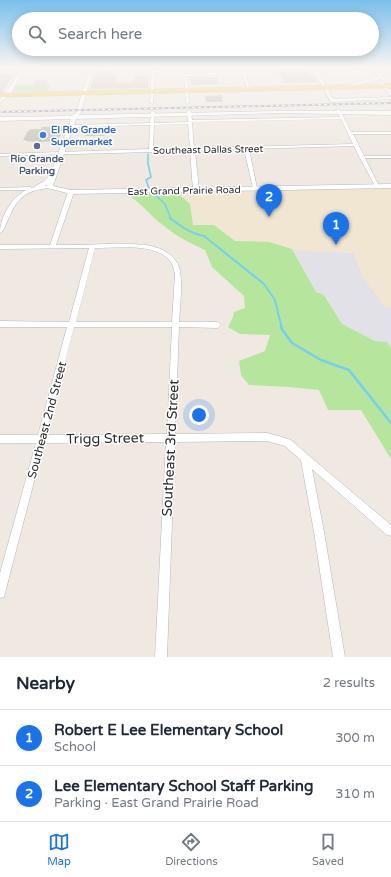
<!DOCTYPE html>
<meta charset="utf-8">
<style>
:root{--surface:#fff;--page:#f2f2f3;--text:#1f2937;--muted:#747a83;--line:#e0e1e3;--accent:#1a73e8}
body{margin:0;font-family:"Varela Round",sans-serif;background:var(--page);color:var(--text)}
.you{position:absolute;left:199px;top:415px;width:14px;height:14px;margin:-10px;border:3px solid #fff;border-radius:50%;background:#1a73e8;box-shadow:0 0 0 6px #1a73e833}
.badge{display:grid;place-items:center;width:26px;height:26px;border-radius:50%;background:var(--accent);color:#fff;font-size:13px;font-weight:700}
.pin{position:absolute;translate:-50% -33px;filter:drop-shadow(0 1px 2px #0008)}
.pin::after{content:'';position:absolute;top:21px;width:14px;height:12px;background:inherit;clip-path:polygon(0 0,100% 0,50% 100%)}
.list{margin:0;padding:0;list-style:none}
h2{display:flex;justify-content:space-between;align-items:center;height:52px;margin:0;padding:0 16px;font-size:17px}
h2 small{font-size:13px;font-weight:400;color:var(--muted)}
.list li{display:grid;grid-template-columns:26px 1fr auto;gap:12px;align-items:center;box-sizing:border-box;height:56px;padding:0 16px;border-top:1px solid var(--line)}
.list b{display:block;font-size:15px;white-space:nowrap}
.list p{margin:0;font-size:13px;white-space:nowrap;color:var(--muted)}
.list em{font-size:13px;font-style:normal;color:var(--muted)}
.icon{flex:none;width:22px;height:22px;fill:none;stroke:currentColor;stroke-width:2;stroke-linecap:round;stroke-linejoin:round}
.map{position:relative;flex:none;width:391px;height:657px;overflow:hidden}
.search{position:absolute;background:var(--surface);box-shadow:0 2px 10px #0003;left:12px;right:12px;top:12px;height:44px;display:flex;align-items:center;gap:10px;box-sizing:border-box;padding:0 14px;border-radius:22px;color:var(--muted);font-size:15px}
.sheet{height:164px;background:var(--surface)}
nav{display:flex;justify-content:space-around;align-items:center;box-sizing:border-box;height:56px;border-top:1px solid var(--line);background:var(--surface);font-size:11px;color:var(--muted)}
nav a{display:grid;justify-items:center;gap:2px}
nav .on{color:var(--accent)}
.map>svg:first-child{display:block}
.industrial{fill:#e3e1e8}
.education{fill:#f0e6d1}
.green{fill:#b6e59e}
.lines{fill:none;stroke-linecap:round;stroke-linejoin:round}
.stream-far2{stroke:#75cff0;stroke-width:1.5}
.stream-far1{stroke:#75cff0;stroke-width:2}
.stream{stroke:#75cff0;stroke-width:2.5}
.building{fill:#cbc7bf}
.street-casing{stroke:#b4b7c1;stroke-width:1}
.secondary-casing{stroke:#b4b7c1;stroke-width:1}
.primary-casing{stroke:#c9c9c9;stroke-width:1}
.street{fill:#fff;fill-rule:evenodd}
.secondary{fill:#fff;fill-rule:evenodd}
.primary{fill:#f2d163;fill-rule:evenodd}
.rail-casing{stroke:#a3a6b8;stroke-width:2}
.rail{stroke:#fff;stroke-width:1;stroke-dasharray:3;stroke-linecap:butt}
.shop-dot{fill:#3f7fe0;stroke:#fff;stroke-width:1.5}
.service-dot{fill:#5c6f8a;stroke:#fff;stroke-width:1.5}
.labels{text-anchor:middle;stroke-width:3;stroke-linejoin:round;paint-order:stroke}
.far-shop-label{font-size:10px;font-weight:bold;fill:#366cbe;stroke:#fff;text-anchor:start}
.far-street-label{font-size:10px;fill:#2e2e2e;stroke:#fff}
.far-service-label{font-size:10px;font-weight:bold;fill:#4e5e75;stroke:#fff}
.street-label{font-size:12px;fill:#2e2e2e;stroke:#fff}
.near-street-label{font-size:14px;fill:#2e2e2e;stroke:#fff}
</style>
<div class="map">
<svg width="391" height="657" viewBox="0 0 391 657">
<rect width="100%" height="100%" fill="#efe9e1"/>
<polygon class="industrial" points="292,249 354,253 362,275 385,307 391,307 391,348 387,342 375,341 342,324 325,295 316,292"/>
<polygon class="education" points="391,189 391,307 385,308 362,275 354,253 300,251 269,242 235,241 214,225 193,225 190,204 176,192"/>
<g class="green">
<polygon points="51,84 48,91 13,91 17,85"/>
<path d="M176,192L190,204L193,225H214L235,241L269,242L292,249L316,292L324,295L342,324L375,341L387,342L391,348V459L361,410H328L319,390L289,387L249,385L241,375L239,361L265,351L270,335L240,334L228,327L233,317L234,312L245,308L244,296L212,267L205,250C190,243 176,236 164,226C149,215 141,202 125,193Z"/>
</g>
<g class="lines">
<g class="stream-far2">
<polyline points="148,154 148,164 151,177 146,180 149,188"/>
<polyline points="153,193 165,204 171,219"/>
</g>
<path class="stream-far1" d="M170,218C180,226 191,234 204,236L264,284L275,300L282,329"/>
<polyline class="stream" points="281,328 292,343 321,360 349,370 391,423"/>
</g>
<g class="building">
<polygon points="276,67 303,67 310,75 314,75 317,82 284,83"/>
<polygon points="113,70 111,75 117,75 115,83 134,82 135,76 149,76 148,88 90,89 94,76 96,76 97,71"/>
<polygon points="14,74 3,91 0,92 0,75"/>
<polygon points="190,77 217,77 219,84 191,85"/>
<polygon points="36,80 48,80 45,87 33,87"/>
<polygon points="222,95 223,102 206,102 205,96"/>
<polygon points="64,126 58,141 40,142 25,141 26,140 23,140 28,131 31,129 41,129 42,127"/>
<polygon points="87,128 106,128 104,136 85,136"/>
</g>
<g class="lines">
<defs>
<g id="street">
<polygon points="111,67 156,67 153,104 150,103 152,68 23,71 21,70 23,69"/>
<polygon points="240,67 244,67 250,90 247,89"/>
<polygon points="311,67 315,67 333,99 391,97 391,99 331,102"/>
<polygon points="354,67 368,67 366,68"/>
<polygon points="373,67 377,67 383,77 391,75 391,77 384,79 383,80 381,79 347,87 347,85 380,77"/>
<polygon points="380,67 391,67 391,68"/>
<polygon points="0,71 21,71 23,72 21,73 0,73"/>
<polygon points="219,73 218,75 187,76 189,103 186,104 184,74"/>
<polygon points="380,81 382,81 391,93 391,96 380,83"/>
<path d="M338,109L340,110L351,132H391V134H353L364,156H391V158H365L379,186V187L375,186L360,158L359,157V156L354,146L249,149L257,188L255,189L253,188L244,149L195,151L199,190L196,192L193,190L190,151L0,156V154L149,149L150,125L71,127L69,126L71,125L150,123L151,112L153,111L155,112L154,123L188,122L187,111L189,110L191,111L192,120L340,117L336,110ZM341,119L353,144L194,148L192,122ZM188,124L190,148L153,149L154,125Z"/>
<path d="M38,186H49L51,187L49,188C17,191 15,205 3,231L0,233C0,217 12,197 26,190H0V188L30,187L32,188Z"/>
<path d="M71,190L74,192L56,245C72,245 88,245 105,244C128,244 169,240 179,267C183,278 180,309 179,322H218L221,325L218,328L179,327L175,434L267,433L279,436L291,440L308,455L391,525V536L387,535L312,469L324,532L345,657H333L314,532L301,460L285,446L267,441L175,442L167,657H155L166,442L44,443L5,593L4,597L0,598V573L36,443H0V435H38L67,327H0V321L69,322L89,248L0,249V245H50L68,192ZM95,248C115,248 157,242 171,262C173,266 174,270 175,274L172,322H76ZM74,327H172L167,434L46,435Z"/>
</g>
<g id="secondary">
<polygon points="22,67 26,67 11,93 0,103 0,99 7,91"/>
<polygon points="88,67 90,67 93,70 81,113 78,115 277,111 391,111 391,115 277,113 76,119 53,186 71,190 391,184 391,188 71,194 47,188 47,185 39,188 35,188 35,186 43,182 50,175 71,119 0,121 0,117 72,116 76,113 89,70 87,68"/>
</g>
<polygon id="primary" points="391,84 391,88 0,97 0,93"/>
</defs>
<use href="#street" class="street-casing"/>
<use href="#secondary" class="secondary-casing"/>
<use href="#primary" class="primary-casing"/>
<use href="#street" class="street"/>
<use href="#secondary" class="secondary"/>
<use href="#primary" class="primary"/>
<defs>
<polyline id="rail" points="0,112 391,103"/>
</defs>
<use href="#rail" class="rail-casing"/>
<use href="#rail" class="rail"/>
</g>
<linearGradient id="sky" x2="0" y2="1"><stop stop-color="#7abfeb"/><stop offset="0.42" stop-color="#f8f5f2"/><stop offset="1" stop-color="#f8f5f2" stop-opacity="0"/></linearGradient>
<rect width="391" height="159" fill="url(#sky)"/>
<circle class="shop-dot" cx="43" cy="135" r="4"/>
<circle class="service-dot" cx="37" cy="146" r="4"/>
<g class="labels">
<g class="far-shop-label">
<text x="51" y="133">El Rio Grande<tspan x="51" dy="12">Supermarket</tspan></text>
</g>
<g class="far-street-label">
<text transform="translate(208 149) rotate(-1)" y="4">Southeast Dallas Street</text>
<text transform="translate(184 190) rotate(-1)" y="4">East Grand Prairie Road</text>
</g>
<g class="far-service-label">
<text x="37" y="162">Rio Grande<tspan x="37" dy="12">Parking</tspan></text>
</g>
<g class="street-label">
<text transform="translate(47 420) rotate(-75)" y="4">Southeast 2nd Street</text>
</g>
<g class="near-street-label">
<text transform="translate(105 438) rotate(-1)" y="5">Trigg Street</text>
<text transform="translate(170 448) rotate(-87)" y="5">Southeast 3rd Street</text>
</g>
</g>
</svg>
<div class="you"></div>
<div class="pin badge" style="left:336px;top:245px">1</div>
<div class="pin badge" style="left:269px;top:217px">2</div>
<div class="search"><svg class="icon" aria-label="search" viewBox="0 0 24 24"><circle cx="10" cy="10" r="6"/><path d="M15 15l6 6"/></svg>Search here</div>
</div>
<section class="sheet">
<h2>Nearby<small>2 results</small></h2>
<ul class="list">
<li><span class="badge">1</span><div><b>Robert E Lee Elementary School</b><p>School</p></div><em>300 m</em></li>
<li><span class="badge">2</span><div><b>Lee Elementary School Staff Parking</b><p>Parking · East Grand Prairie Road</p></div><em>310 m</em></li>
</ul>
</section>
<nav>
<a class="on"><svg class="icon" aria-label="map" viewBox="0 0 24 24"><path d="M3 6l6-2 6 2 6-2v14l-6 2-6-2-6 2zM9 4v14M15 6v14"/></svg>Map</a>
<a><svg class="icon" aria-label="directions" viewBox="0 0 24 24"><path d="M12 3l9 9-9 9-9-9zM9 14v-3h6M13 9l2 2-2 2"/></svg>Directions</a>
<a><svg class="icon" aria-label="saved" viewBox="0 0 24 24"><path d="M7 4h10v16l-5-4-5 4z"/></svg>Saved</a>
</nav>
